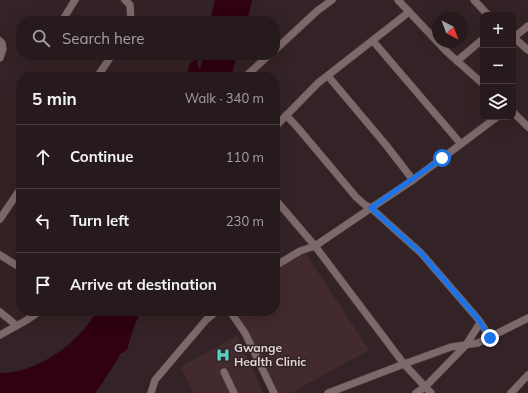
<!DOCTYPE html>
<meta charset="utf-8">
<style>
:root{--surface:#271a1c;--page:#332729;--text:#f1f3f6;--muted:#a4a1a3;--line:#43383b}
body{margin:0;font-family:Mulish,sans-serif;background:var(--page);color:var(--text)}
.controls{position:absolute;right:12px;top:12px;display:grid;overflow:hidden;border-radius:8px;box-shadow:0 4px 16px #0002}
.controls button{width:36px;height:36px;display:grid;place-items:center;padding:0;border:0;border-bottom:1px solid var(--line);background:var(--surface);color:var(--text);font:20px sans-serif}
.compass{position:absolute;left:432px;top:12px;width:36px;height:36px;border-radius:50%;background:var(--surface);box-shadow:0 4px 16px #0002;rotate:139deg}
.stop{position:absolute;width:12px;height:12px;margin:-9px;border:3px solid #1a73e8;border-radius:50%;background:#fff}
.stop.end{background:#1a73e8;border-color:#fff;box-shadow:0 1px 4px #0008}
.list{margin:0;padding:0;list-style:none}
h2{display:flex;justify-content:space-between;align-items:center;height:52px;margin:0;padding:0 16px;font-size:17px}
h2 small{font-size:13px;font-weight:400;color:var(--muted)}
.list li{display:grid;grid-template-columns:26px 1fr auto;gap:12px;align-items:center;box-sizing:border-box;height:64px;padding:0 16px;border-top:1px solid var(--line)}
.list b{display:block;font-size:15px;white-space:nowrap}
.list em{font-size:13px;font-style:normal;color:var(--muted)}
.icon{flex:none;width:22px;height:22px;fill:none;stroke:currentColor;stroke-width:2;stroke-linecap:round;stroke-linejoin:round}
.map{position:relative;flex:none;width:528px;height:393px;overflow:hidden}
.search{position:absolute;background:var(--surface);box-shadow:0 4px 16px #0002;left:16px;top:16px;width:264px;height:44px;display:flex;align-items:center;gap:10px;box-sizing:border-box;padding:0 14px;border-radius:16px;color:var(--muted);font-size:15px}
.panel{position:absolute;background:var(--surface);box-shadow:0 4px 16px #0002;left:16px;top:72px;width:264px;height:244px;border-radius:16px}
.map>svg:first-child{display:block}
.built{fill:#422a2e}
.water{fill:#30020f}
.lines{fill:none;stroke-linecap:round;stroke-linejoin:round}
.minor-casing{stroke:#4e4042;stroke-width:8}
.minor{stroke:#7d686b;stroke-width:7}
.route{stroke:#1a73e8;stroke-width:5}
.labels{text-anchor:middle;stroke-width:3;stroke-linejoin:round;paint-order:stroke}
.poi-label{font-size:12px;font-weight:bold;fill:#dfd4d5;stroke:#342326;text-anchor:start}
</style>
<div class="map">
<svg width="528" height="393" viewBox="0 0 528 393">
<rect width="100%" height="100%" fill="#342326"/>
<g class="built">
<polygon points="304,251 369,350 291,393 279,393 236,311 275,311 275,271"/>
<polygon points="237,336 263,393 194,393 180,367"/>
</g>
<g class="water">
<polygon points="215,0 252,0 247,21 210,21"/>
<polygon points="196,55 199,55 197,64 200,69 204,55 237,55 231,77 187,77 189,65 194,60"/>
<path d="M97,311H142C134,323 131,337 127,350L120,354C118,360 115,362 112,368C106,376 102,385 95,393H0V373C39,373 78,343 97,311Z"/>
</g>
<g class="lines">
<defs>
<g id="minor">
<polyline points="125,0 130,5 131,21"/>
<polyline points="398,0 447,52 483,84"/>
<polyline points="474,0 488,15"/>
<polyline points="62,21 75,0"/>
<polyline points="513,37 528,50"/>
<polyline points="513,38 528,26"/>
<polyline points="0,41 2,43 3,49 0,58"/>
<polyline points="373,41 461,144"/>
<polyline points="275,50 317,11 332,0"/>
<polyline points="457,61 483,39"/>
<polyline points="246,76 269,55"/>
<polyline points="328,76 386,145 413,180"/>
<polyline points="97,77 112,55"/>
<polyline points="513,112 528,127"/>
<polyline points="286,115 298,128 356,197 365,205 371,208 421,253 478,319 490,337 528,318"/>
<polyline points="275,127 318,83 409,12"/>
<polyline points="275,199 315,246 404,364 451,347 478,343 490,337"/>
<polyline points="0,219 21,188"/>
<polyline points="0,255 21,268"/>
<polyline points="275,266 300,251 315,246 371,208 413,180 497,117"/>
<polyline points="230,311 245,333 274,393"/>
<polyline points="0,312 16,325"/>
<polyline points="0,335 27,320 40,311"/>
<polyline points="224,372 234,393"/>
<polyline points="151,393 155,380 206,320 217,311"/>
<polyline points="328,393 404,364 431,393"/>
<polyline points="416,393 425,387 466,345 480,323"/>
<polyline points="511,393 528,375"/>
</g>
</defs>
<use href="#minor" class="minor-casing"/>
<use href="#minor" class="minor"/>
</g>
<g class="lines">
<polyline class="route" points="442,158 371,208 421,253 478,319 490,338"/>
</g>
<defs>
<symbol id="hospital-bare" viewBox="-9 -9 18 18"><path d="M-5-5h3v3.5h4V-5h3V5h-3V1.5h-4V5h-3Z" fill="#56cec4" stroke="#342326" stroke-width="2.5" paint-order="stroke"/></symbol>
</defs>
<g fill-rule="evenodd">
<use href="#hospital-bare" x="213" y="345" width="20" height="20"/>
</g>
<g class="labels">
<g class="poi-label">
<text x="234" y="352">Gwange<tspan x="234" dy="14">Health Clinic</tspan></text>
</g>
</g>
</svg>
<div class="controls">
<button>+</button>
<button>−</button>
<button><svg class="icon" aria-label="layers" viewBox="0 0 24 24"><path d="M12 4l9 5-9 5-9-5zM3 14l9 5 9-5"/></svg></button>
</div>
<svg class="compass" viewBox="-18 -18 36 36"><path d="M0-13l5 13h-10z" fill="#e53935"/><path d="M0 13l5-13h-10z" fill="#a4a1a3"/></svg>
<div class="stop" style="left:442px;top:158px"></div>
<div class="stop end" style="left:490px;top:338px"></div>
<div class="search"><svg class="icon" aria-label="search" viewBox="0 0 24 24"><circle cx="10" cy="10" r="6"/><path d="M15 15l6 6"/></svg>Search here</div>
<section class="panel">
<h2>5 min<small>Walk · 340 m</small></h2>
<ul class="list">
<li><svg class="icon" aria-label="ahead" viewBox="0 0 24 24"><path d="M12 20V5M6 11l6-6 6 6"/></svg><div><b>Continue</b></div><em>110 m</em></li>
<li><svg class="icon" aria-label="left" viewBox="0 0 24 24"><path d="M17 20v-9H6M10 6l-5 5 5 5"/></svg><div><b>Turn left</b></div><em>230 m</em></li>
<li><svg class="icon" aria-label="arrive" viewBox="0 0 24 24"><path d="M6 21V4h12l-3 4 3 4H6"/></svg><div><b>Arrive at destination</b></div></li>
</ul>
</section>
</div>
